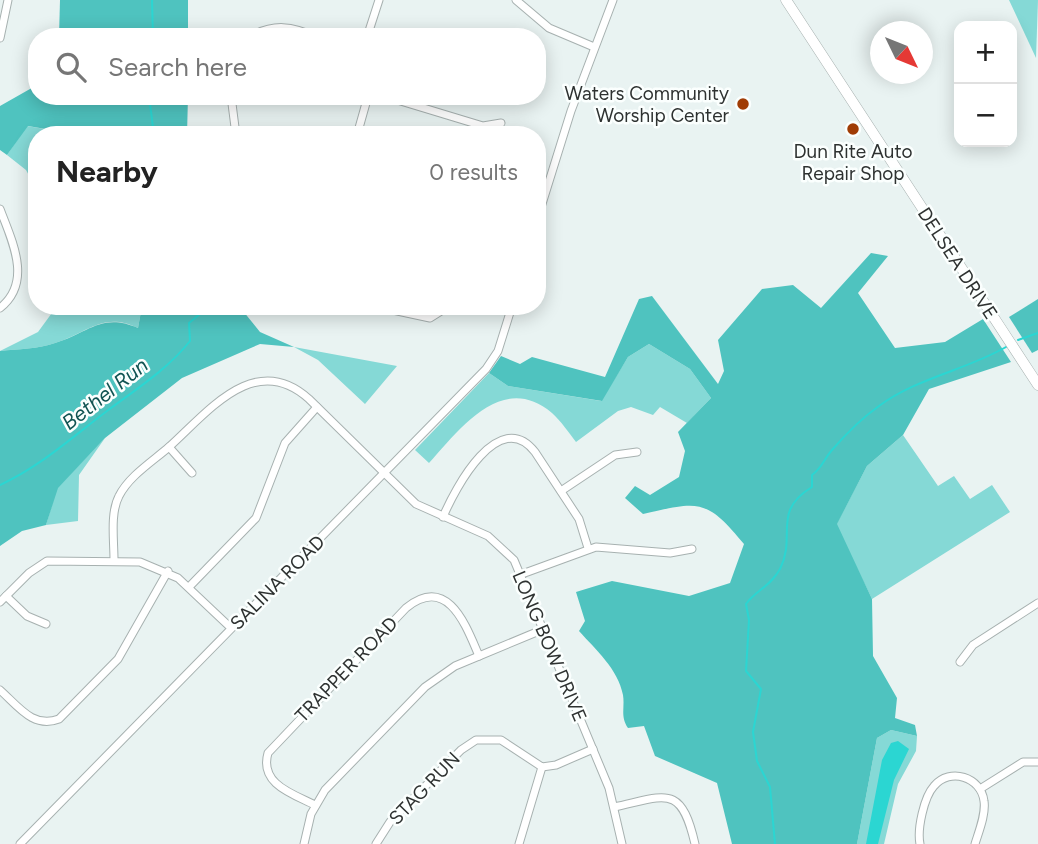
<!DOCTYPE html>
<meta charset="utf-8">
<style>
:root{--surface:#fff;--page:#f6f6f6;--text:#222;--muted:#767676;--line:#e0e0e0}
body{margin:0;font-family:Figtree,sans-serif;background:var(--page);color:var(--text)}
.controls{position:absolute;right:21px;top:21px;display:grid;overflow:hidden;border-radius:14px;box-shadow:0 4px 18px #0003}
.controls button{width:63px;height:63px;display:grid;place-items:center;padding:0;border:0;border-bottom:2px solid var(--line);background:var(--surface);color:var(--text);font:35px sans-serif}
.compass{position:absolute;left:870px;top:21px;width:63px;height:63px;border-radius:50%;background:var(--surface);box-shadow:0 4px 18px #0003;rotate:133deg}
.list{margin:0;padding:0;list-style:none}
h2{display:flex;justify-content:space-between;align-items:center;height:91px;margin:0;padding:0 28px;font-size:30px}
h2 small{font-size:23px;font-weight:400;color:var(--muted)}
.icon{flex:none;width:38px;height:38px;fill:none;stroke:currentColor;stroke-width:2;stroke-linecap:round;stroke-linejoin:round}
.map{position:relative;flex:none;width:1038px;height:844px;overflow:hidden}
.search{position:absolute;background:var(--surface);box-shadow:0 4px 18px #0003;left:28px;top:28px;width:518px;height:77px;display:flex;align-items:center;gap:18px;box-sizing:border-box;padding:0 24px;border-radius:28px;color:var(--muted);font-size:26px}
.panel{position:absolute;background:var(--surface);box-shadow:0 4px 18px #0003;left:28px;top:126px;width:518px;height:189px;border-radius:28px}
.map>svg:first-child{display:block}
.green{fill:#85d9d6}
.forest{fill:#4fc3bf}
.water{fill:#2bd6d2}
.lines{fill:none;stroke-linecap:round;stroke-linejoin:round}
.stream{stroke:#2bd6d2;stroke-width:2}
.minor-casing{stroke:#a7b1b0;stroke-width:9}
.major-casing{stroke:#a7b1b0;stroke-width:11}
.minor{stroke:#fff;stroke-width:7}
.major{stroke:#fff;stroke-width:10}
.poi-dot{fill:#a03c05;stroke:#fbfffe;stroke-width:2.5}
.labels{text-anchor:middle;stroke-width:5;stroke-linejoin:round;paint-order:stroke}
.poi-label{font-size:19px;fill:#2e3231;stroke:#fbfffe;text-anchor:end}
.street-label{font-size:19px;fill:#2e3231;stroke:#fbfffe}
.water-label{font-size:21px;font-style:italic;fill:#115453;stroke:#fbfffe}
</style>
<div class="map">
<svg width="1038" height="844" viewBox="0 0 1038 844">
<rect width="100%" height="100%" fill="#e9f3f2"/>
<g class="green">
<polygon points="1009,0 1038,0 1036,58"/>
<polygon points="27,126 81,135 37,135 37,190 26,170 7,155"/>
<path d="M57,306H142L138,328C103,311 88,333 55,343C38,349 18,349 0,351L38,332Z"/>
<path d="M649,344L690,369L711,398L687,423L660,407L653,415L631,407L618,411L576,442C569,433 561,421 552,413C502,371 460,429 429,463L415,450L489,373L508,386L601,401L628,357Z"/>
<polygon points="294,347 397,366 365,404 318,360"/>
<polygon points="903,435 938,486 954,476 970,499 992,485 1010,512 872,599 836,525 867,466"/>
<polygon points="105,438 79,475 78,521 46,525 57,488"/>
<polygon points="891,730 917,736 916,751 898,784 884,844 857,844 877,738"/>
</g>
<g class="forest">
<polygon points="60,0 188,0 188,37 59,37"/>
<polygon points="37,85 37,96 188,96 187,135 81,135 28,126 7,155 0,150 0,106"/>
<path d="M871,253L888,256L858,293L895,348L945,342L983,319L1011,362L929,389L903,435L867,466L837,524L872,599L873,656L897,698L895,718L915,725L917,736L891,730L877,738L857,844H732L717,783L655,756L644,726L628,728C620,716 625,708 623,695C618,669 596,650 579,631L585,621L576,592L612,581L689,596L730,583L744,544C706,498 699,501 643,514L625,498L635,486L650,495L679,477L685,451L678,432L711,398L690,369L649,344L628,357L602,401L508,386L489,373L501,356L520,364L532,357L605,377L639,299L652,296L718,384L724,371L718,340L762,289L793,285L821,308Z"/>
<polygon points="1038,299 1038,350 1032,353 1009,317"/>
<path d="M142,306H239L260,332L294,347L260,344L182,378L105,438L58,488L46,525L22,531L0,546V351C18,349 38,349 55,343C88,333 102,312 138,328Z"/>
</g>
<polygon class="water" points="898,741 909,749 894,780 878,844 866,844 882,760 891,743"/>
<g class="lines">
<g class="stream">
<polyline points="152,0 153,37"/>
<polyline points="149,96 154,135"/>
<polyline points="1018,340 1038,333"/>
<path d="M0,485C41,466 71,438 107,411C135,390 168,369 190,341L189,323L200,314L201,306"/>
<path d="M775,844L770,787L757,761L753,732L761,689L746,671L749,620L746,604C756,590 770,587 780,569C797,535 771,512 812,487V475C822,468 824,459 832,450C845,435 862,418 879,406C917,378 966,370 1006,347"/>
</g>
<defs>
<g id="minor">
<polyline points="516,0 549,28 594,47"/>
<path d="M250,37C273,23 293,26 316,37"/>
<polyline points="367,37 379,0"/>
<polyline points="0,38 8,0"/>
<polyline points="231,96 236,135"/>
<polyline points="384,96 483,126 501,123"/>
<polyline points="357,135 368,96"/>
<path d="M0,209C12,241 33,282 0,308"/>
<polyline points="537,220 571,111 613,0"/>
<polyline points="374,306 430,318 449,306"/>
<polyline points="169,447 192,473"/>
<polyline points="561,491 615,455 637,452"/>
<path d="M443,517C455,488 499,406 535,452L579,519L588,548"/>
<path d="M114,560C114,540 110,513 119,496C129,476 153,461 169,447C208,412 255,350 309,399L416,504L488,536L514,560L609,788L622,844"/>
<polyline points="522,574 596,547 670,553 692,549"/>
<polyline points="189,587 256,518 285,443 317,407"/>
<polyline points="6,596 27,616 46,624"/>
<polyline points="0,602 29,573 47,561 140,562 178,578 231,628"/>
<polyline points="960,662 973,645 1038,603"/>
<path d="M0,690C18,706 33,729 59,719L118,659L168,571"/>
<polyline points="980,789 1023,762 1037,762"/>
<path d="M315,805C293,794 259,784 268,753L406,608C448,574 466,626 479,656"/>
<path d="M614,807C666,796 681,783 695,844"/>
<polyline points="20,844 486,369 498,351 512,306"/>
<polyline points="304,844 311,814 325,790 425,687 455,666 544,629"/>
<polyline points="376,844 390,822 461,750 476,740 501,740 542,767 556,765 593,749"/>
<polyline points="519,844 542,767"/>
<path d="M920,844C917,829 924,797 934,786C950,767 981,777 984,801C986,814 979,831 975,844"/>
</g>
<polyline id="major" points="786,0 1038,385"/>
</defs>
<use href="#minor" class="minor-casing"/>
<use href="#major" class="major-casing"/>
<use href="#minor" class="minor"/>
<use href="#major" class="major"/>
</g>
<g class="poi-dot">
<circle cx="743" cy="104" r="7"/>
<circle cx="853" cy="129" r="7"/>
</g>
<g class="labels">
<g class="poi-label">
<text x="729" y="100">Waters Community<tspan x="729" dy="22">Worship Center</tspan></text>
<text x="853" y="158" text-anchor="middle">Dun Rite Auto<tspan x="853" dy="22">Repair Shop</tspan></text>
</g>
<g class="street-label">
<text transform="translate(958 263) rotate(57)" y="7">DELSEA DRIVE</text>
<text transform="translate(277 582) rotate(-45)" y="7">SALINA ROAD</text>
<text transform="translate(550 646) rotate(67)" y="7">LONG BOW DRIVE</text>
<text transform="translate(346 669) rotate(-46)" y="7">TRAPPER ROAD</text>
<text transform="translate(424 788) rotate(-46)" y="7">STAG RUN</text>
</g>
<g class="water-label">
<text transform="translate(105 394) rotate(-38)" y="7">Bethel Run</text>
</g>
</g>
</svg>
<div class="controls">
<button>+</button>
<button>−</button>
</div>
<svg class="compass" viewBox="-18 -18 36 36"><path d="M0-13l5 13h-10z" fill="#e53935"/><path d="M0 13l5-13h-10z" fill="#767676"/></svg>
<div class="search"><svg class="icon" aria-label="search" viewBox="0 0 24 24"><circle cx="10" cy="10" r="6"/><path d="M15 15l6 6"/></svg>Search here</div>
<section class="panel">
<h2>Nearby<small>0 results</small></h2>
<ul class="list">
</ul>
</section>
</div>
